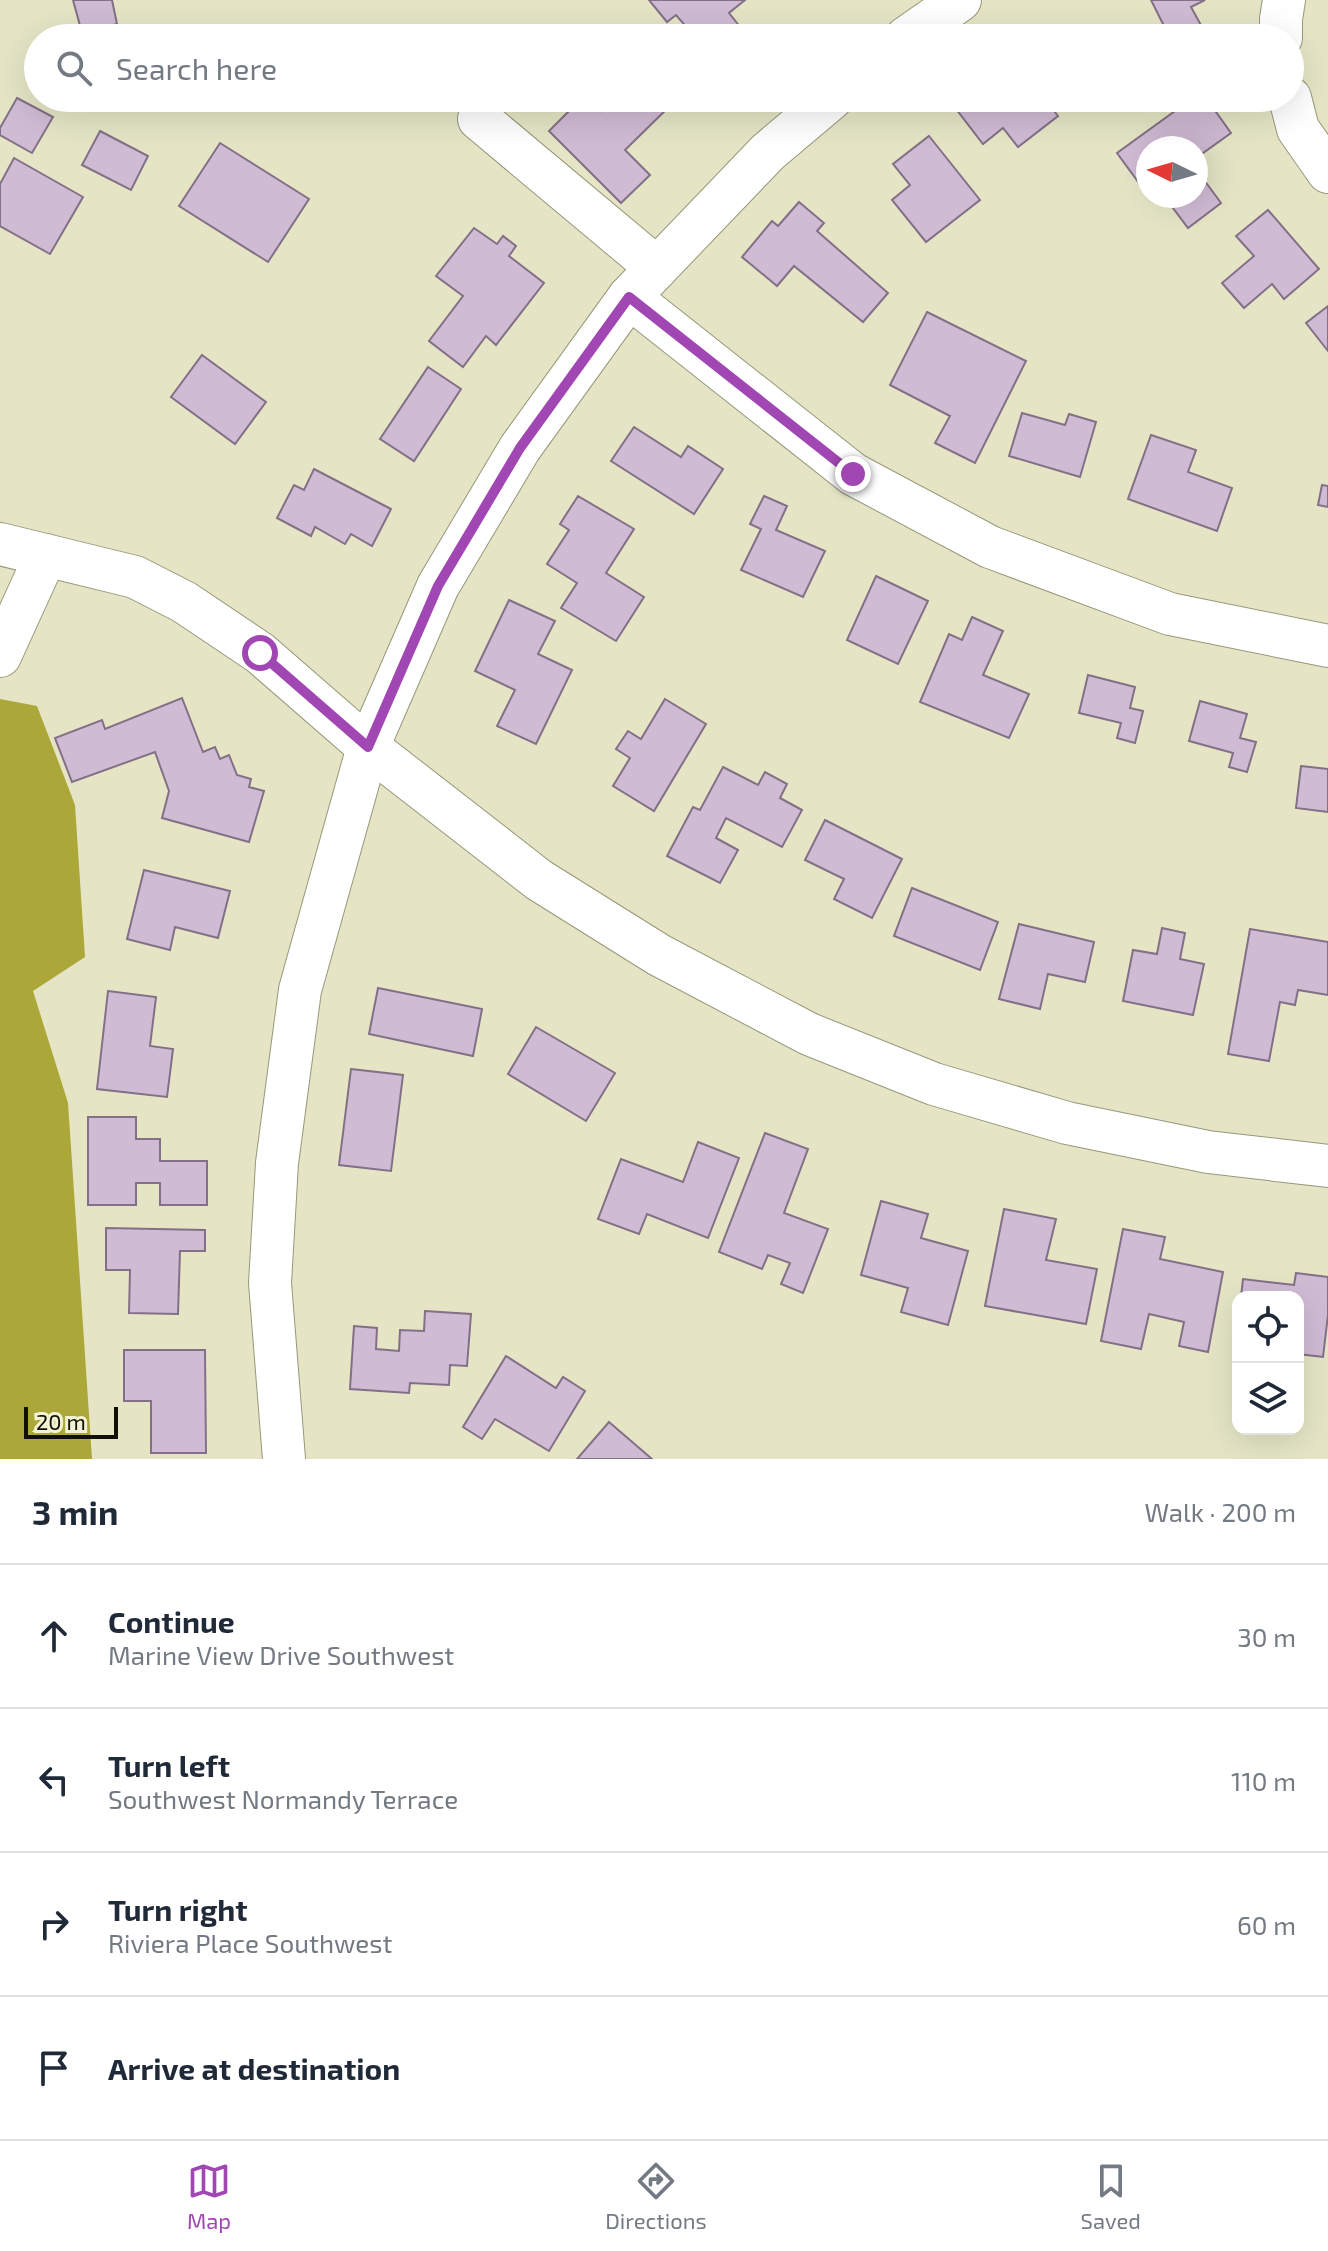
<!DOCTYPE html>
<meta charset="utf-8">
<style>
:root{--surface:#fff;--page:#f2f2f3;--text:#1f2937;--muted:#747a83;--line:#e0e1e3;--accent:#a147b3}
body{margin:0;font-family:"Exo 2",sans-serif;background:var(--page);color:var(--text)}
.controls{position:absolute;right:24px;bottom:24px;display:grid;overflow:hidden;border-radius:16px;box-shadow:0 8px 32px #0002}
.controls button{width:72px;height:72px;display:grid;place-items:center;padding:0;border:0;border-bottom:2px solid var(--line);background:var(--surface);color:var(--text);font:40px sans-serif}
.compass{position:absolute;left:1136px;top:136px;width:72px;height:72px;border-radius:50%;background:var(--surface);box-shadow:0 8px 32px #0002;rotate:275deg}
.scale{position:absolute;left:24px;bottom:20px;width:94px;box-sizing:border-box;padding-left:8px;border:4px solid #101006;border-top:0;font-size:22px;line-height:28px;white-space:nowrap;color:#101006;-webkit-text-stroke:6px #f2f3d3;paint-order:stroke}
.stop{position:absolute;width:24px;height:24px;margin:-18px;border:6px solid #a147b3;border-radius:50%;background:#fff}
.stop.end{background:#a147b3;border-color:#fff;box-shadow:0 2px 8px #0008}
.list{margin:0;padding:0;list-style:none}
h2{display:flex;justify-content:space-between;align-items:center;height:104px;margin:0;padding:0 32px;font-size:34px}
h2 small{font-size:26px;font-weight:400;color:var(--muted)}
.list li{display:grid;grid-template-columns:52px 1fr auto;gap:24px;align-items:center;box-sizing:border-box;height:144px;padding:0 32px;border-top:2px solid var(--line)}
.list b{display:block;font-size:30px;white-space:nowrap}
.list p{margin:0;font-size:26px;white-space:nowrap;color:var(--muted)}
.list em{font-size:26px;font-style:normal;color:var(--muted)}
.icon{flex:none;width:44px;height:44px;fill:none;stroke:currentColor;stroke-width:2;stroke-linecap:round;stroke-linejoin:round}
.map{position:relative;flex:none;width:1328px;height:1459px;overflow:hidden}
.search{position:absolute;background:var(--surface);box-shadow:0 8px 32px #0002;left:24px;right:24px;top:24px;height:88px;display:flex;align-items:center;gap:20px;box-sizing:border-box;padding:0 28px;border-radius:44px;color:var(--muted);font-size:30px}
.sheet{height:680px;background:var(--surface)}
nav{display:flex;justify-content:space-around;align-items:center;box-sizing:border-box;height:112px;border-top:2px solid var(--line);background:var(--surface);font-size:22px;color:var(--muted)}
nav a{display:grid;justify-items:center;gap:4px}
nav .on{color:var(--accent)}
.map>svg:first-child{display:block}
.forest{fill:#aba739}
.building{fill:#d0bbd4;stroke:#837086;stroke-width:2}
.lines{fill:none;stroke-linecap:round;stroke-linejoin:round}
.minor-casing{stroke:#97977a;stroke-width:44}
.minor{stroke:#fff;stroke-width:42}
.route{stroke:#a147b3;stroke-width:10}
</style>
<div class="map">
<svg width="1328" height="1459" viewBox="0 0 1328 1459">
<rect width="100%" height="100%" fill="#e5e5c6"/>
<polygon class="forest" points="0,699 37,706 75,805 85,957 33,991 68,1103 92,1459 0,1459"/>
<g class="building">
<polygon points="73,0 112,0 117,24 82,33"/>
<polygon points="649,0 745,0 729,13 741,28 729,38 696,38 676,15 667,22"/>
<polygon points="1151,0 1205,0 1191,7 1207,36 1170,38"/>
<polygon points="17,98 53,117 32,153 0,135 0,128"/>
<polygon points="582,98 588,98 601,111 615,98 678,98 625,150 650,175 621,203 549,131"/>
<polygon points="963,98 1044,98 1058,116 1018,147 1003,128 983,144 953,105"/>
<polygon points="1193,98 1206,98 1231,133 1196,158 1196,148 1148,148 1147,194 1117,153"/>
<polygon points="100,131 148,156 131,190 82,165"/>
<polygon points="929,136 980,200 926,242 892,200 910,185 893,164"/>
<polygon points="220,143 309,199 268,262 179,206"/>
<polygon points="14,158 83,197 50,254 0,226 0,184"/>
<polygon points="1196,169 1221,203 1188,228 1164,196 1196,196"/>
<polygon points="799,202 824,223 817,231 888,293 863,322 794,266 777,286 742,257 772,221 778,226"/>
<polygon points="1268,210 1319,269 1284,299 1272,284 1244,308 1222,283 1254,256 1236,236"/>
<polygon points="474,228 497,244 503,236 516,246 509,256 544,283 496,345 486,336 463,367 429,341 463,296 436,276"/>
<polygon points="1328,306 1328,351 1306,323"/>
<polygon points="927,312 1026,361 975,463 935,443 950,416 890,385"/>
<polygon points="202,355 266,402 235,444 171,397"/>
<polygon points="428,367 461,389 414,461 380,439"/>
<polygon points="1022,413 1065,425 1069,414 1096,422 1080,477 1009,456"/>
<polygon points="634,427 681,457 688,446 723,469 694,514 611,461"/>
<polygon points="1151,435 1196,450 1188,472 1232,488 1217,531 1128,499"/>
<polygon points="314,469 391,509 372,546 351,534 345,544 315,527 311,536 277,518 294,485 304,490"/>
<polygon points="1322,485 1328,486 1328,507 1318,505"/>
<polygon points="578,496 634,529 606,573 644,597 616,641 561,608 577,583 547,564 569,530 560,524"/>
<polygon points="764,496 787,506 776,530 825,551 803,597 741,570 761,529 750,524"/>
<polygon points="876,576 928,601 898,664 847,640"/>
<polygon points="509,600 555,621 538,654 572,670 536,744 497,726 515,690 475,671"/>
<polygon points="972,617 1003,631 983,675 1029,694 1009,738 920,702 949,634 962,640"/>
<polygon points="1088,675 1135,687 1130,708 1143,711 1135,743 1117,738 1121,723 1079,713"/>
<polygon points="182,698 203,752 215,747 220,759 229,755 237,775 251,779 249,787 264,791 249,842 162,818 169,791 155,752 72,782 55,738 102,720 105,729"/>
<polygon points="665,699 706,724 654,811 613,786 630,758 616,749 628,731 641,739"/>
<polygon points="1200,701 1247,714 1240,738 1256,742 1247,772 1229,767 1233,753 1189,741"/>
<polygon points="1301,766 1328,769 1328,812 1296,808"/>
<polygon points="723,767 758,785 765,772 787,784 780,798 802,810 782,847 726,818 716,838 738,850 720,883 667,856 693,807 700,810"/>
<polygon points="825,820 902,859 872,918 834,899 844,879 805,860"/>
<polygon points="144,870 230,891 218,938 175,927 170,950 127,939"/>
<polygon points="912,888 998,922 980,970 894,936"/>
<polygon points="1019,924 1094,942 1085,982 1048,974 1040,1009 999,999"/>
<polygon points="1162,928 1185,933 1180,959 1204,964 1193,1015 1123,1001 1133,950 1157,954"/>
<polygon points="1250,929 1328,942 1328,995 1298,990 1295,1005 1280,1002 1269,1061 1228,1054"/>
<polygon points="378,988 482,1009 473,1056 369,1034"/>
<polygon points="108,991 156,997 150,1046 173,1049 167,1097 97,1089"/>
<polygon points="536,1027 615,1073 586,1121 508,1074"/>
<polygon points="351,1069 403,1075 391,1171 339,1165"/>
<polygon points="88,1117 136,1117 136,1139 160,1139 160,1161 207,1161 207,1205 160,1205 160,1183 136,1183 136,1205 88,1205"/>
<polygon points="765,1133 808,1149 784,1213 828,1229 803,1293 781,1284 790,1263 768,1255 762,1269 719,1252"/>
<polygon points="698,1142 739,1158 708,1238 647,1214 639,1234 598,1219 621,1159 683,1182"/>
<polygon points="881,1201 928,1214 921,1238 968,1251 948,1325 901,1312 908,1288 861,1275"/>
<polygon points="1004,1209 1056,1219 1046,1260 1097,1269 1086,1324 985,1306"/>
<polygon points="106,1228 205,1230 205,1251 180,1251 178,1314 129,1313 130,1270 106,1270"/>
<polygon points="1123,1229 1165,1237 1160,1259 1223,1272 1208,1352 1179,1346 1184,1322 1149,1314 1141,1349 1101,1341"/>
<polygon points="1296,1273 1328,1277 1328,1315 1323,1357 1298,1354 1298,1297 1241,1297 1243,1279 1294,1285"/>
<polygon points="425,1311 471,1314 467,1366 450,1365 449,1385 410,1383 409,1393 350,1389 354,1326 377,1328 376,1349 399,1351 400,1330 424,1331"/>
<polygon points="124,1350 205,1350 206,1453 151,1453 151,1401 124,1401"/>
<polygon points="506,1356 556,1388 563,1377 585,1391 549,1451 495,1419 482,1439 463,1427"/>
<polygon points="609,1422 652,1459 577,1459"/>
</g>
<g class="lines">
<defs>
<g id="minor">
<polyline points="906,38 960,0"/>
<polyline points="1281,38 1281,19 1284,0"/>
<polyline points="1290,98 1298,129 1328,172"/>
<polyline points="479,119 657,268"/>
<polyline points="629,297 853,474 990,547 1170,614 1328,646"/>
<polyline points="0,544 135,577 184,602 260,653 368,747 539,880 659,955 809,1034 934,1084 1067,1123 1208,1152 1328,1166"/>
<polyline points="0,656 46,555"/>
<polyline points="284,1459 270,1283 277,1163 300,990 368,747 438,586 520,448 629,297 768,152 832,98"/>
</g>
</defs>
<use href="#minor" class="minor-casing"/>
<use href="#minor" class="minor"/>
</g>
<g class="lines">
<polyline class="route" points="260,653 368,747 438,586 520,448 629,297 853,474"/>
</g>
</svg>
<div class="controls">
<button><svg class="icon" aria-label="locate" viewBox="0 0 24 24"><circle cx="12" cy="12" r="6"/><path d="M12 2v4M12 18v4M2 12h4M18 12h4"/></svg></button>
<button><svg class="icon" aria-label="layers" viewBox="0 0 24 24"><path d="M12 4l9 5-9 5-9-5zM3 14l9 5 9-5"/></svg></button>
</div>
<svg class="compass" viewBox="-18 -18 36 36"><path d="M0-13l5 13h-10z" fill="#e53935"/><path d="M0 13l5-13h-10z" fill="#747a83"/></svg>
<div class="scale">20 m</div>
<div class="stop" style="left:260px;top:653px"></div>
<div class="stop end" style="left:853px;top:474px"></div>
<div class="search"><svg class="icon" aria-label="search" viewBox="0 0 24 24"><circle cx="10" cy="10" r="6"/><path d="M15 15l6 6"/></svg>Search here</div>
</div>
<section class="sheet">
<h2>3 min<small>Walk · 200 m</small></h2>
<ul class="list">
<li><svg class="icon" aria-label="ahead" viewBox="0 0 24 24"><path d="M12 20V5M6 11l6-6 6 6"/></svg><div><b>Continue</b><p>Marine View Drive Southwest</p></div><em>30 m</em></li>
<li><svg class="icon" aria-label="left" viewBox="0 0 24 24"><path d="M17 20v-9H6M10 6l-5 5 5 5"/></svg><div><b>Turn left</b><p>Southwest Normandy Terrace</p></div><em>110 m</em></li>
<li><svg class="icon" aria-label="right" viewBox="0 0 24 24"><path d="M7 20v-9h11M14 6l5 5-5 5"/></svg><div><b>Turn right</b><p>Riviera Place Southwest</p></div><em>60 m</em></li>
<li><svg class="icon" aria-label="arrive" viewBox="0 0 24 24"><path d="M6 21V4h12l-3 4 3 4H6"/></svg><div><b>Arrive at destination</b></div></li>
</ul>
</section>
<nav>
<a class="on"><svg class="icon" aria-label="map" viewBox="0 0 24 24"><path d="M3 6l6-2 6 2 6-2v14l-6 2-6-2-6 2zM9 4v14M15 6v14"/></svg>Map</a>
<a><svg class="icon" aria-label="directions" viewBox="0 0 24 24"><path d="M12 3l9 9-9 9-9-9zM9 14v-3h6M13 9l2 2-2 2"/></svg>Directions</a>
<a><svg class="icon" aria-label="saved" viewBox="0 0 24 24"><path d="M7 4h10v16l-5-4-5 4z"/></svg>Saved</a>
</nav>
